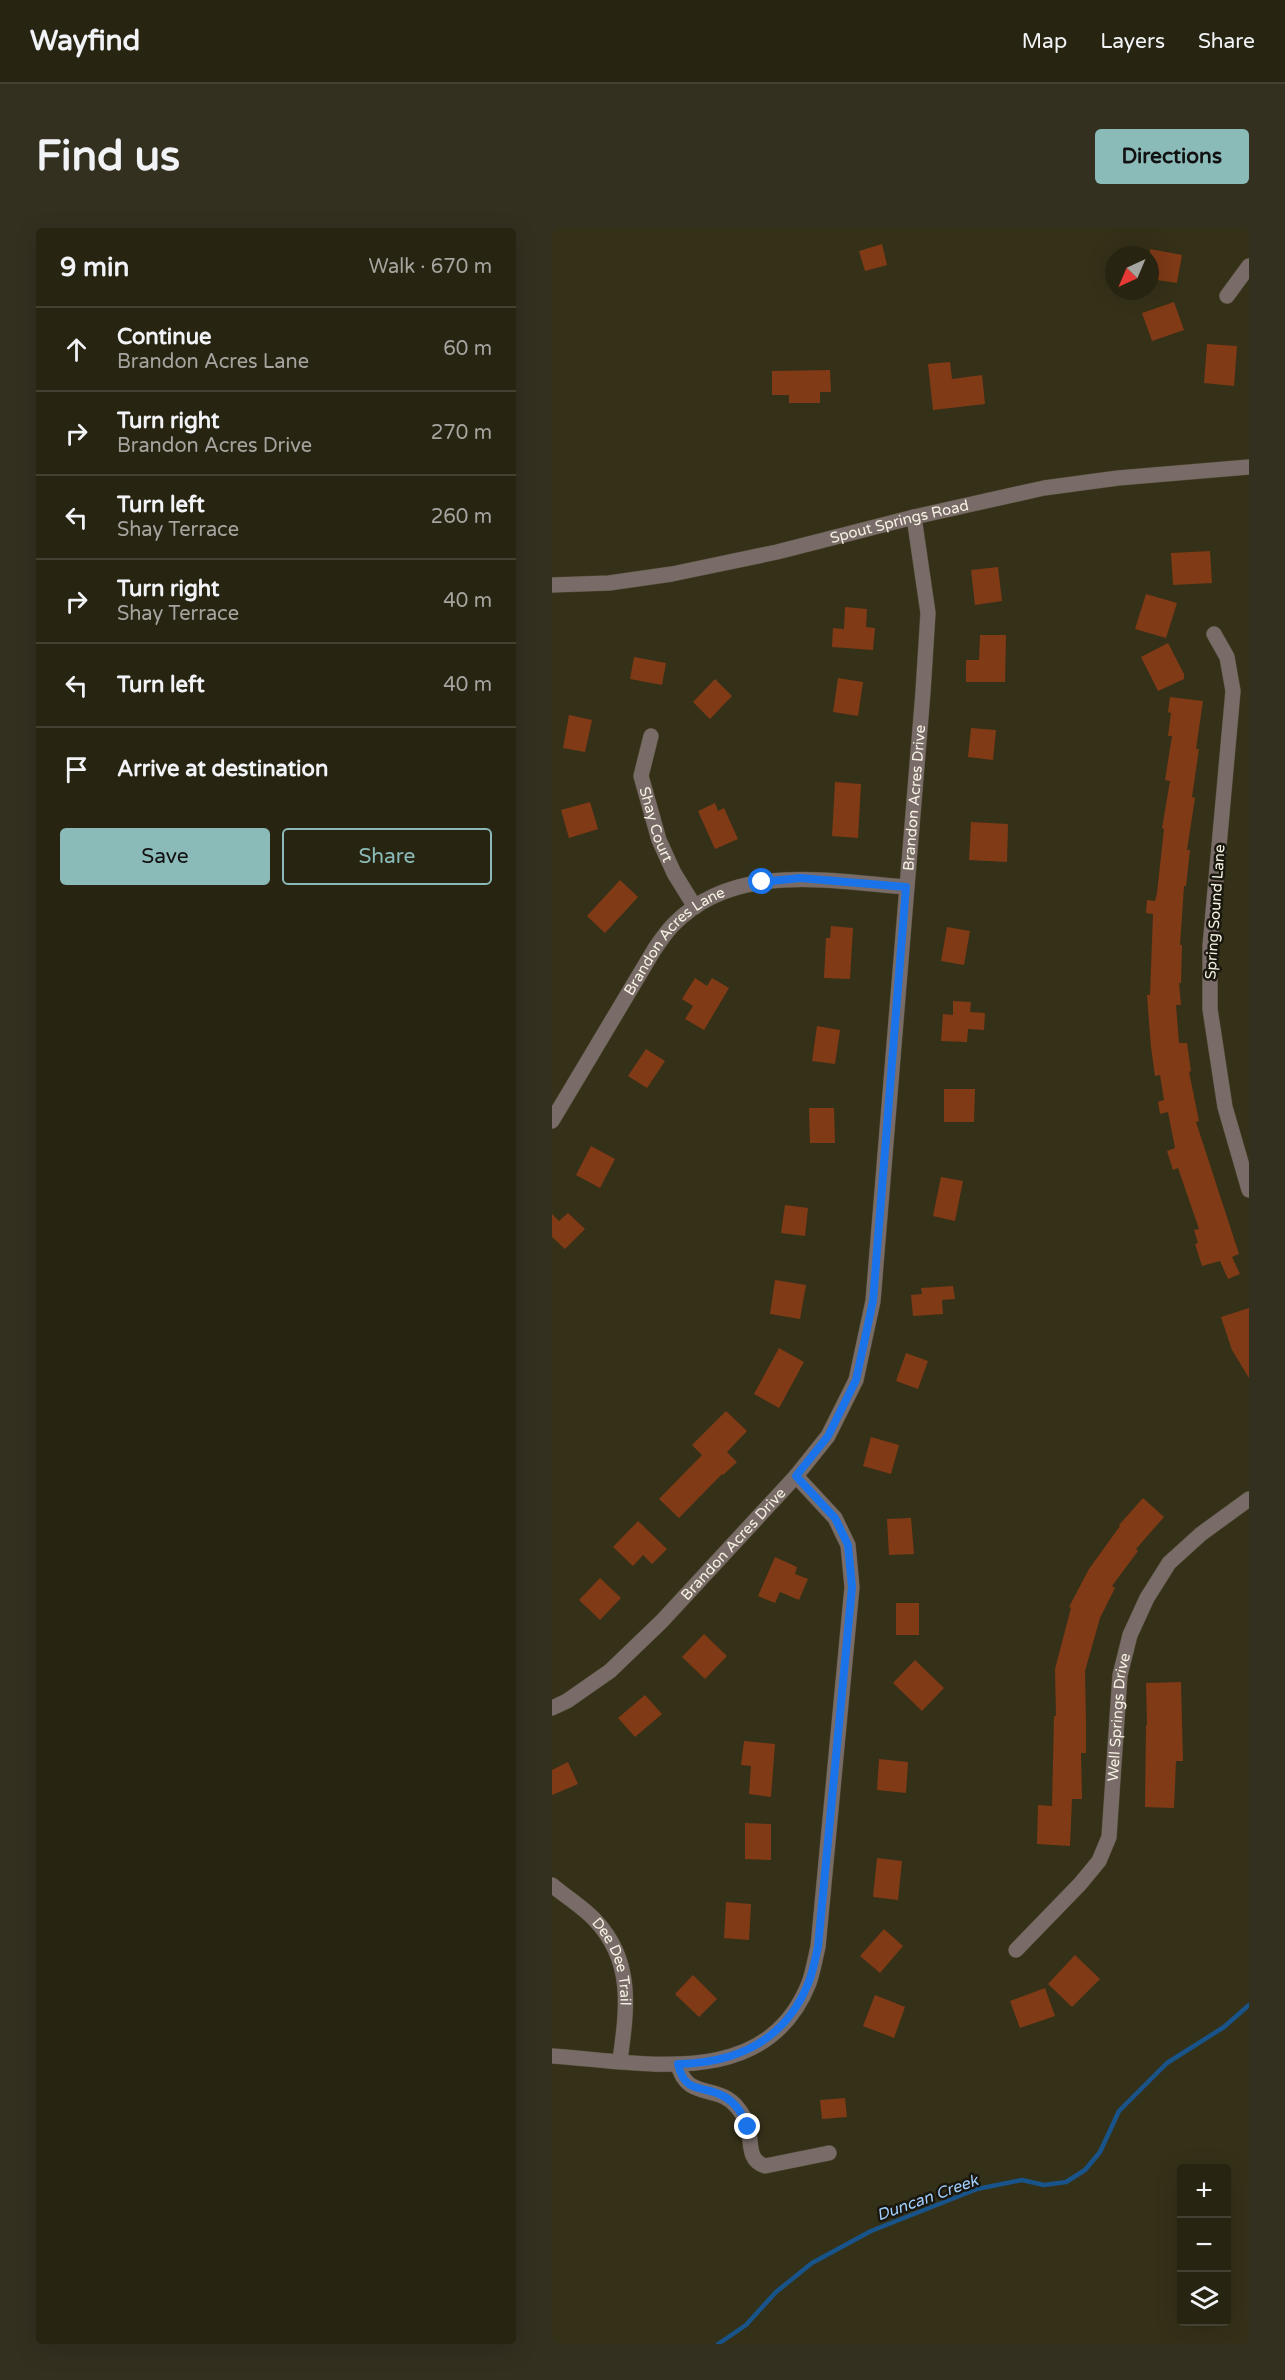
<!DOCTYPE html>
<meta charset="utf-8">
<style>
:root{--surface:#282412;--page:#343020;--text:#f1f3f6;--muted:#a5a49f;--line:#444132;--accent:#8bbbb9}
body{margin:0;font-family:"Varela Round",sans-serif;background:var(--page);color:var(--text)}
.controls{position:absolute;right:18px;bottom:18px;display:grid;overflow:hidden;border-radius:6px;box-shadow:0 6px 24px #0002}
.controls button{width:54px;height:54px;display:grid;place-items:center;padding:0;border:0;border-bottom:2px solid var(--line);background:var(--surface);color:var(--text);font:30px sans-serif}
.compass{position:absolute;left:553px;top:18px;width:54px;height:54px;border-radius:50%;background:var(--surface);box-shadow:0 6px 24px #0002;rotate:224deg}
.stop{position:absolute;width:18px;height:18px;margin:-14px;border:4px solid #1a73e8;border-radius:50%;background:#fff}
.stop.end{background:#1a73e8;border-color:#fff;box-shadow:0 2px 6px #0008}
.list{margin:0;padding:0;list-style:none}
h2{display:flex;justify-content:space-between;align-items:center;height:78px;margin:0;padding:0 24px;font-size:26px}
h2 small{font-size:20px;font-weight:400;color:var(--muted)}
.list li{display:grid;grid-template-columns:39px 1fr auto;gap:18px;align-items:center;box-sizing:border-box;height:84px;padding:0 24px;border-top:2px solid var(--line)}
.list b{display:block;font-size:22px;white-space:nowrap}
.list p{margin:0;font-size:20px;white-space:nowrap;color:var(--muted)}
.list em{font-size:20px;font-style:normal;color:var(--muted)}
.actions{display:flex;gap:12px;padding:18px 24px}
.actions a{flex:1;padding:14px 0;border:2px solid var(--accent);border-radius:6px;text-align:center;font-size:21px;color:var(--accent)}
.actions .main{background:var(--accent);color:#111}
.icon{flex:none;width:33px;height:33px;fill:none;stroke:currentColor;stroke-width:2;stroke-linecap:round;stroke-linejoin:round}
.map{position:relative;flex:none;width:697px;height:2116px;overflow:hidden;border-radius:6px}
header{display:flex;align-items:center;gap:36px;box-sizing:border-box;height:84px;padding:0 30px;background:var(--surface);border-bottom:2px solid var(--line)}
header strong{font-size:28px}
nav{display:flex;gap:33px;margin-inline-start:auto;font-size:21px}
.intro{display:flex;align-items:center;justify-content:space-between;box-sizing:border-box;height:144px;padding:0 36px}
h1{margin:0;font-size:42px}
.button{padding:15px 27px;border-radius:6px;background:var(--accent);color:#111;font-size:21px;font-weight:700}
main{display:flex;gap:36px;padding:0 36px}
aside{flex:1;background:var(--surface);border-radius:6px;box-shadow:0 6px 24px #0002}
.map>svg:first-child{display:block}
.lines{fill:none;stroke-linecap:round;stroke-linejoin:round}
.stream{stroke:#18548a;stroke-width:4.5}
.building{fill:#803a16}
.minor-casing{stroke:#504b34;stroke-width:16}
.minor{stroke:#796c68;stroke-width:15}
.route{stroke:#1a73e8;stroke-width:8}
.labels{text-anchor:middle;stroke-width:5;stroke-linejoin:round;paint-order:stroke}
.street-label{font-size:15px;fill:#f5f2e3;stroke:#1a180e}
.water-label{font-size:16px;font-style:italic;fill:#a1cefe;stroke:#1a180e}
</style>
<header>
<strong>Wayfind</strong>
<nav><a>Map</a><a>Layers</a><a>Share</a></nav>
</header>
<div class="intro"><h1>Find us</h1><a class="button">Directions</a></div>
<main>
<aside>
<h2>9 min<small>Walk · 670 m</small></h2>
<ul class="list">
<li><svg class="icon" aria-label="ahead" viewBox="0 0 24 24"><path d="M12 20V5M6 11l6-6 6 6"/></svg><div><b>Continue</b><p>Brandon Acres Lane</p></div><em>60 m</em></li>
<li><svg class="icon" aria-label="right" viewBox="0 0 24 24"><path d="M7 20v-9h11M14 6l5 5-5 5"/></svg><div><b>Turn right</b><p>Brandon Acres Drive</p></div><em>270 m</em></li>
<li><svg class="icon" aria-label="left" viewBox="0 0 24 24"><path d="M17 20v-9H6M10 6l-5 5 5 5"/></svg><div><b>Turn left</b><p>Shay Terrace</p></div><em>260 m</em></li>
<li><svg class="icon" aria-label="right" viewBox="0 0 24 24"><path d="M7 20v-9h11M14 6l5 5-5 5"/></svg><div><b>Turn right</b><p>Shay Terrace</p></div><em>40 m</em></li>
<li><svg class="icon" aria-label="left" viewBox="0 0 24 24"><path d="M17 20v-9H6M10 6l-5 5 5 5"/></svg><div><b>Turn left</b></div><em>40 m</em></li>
<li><svg class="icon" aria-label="arrive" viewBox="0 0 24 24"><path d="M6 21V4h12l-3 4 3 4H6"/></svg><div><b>Arrive at destination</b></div></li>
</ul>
<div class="actions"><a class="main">Save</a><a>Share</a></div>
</aside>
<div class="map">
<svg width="697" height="2116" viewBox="0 0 697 2116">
<rect width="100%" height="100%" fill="#353018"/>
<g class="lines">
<polyline class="stream" points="166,2116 194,2097 224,2064 260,2035 319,2003 425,1961 470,1952 492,1957 514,1954 533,1942 548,1924 567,1883 615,1835 672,1799 697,1777"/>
</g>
<g class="building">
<polygon points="330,16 335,37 313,43 307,23"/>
<polygon points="598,21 630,27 625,55 598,51"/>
<polygon points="622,74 632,102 600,113 590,85"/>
<polygon points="655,116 685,118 682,158 652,155"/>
<polygon points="398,134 400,151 430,147 433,176 381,182 376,136"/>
<polygon points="278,142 279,164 268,164 268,175 237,175 237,167 220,167 220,143"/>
<polygon points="658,323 660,355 621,357 619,325"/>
<polygon points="446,339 450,373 423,377 419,342"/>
<polygon points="594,366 625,375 614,410 583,401"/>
<polygon points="293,379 315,381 314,399 323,400 321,422 280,419 281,400 292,401"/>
<polygon points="428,407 454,407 453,454 414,454 414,432 427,432"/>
<polygon points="616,415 632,446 632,451 606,463 589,429"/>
<polygon points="82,429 114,435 110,457 78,451"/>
<polygon points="286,450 311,454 306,488 281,484"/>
<polygon points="163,451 180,468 158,491 141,474"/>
<polygon points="618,469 651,473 644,521 647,521 640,569 643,570 635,622 638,622 634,658 632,658 628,717 630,717 629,755 627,755 629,777 624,777 627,815 635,815 639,843 637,844 647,893 644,894 687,1026 680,1029 688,1046 676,1051 668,1033 650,1038 643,1016 646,1015 642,1002 647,1001 626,940 621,942 615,923 623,920 616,884 608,886 606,874 612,872 608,847 603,848 599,819 595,767 598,767 601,686 594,685 595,672 603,673 605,665 612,601 610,600 618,553 613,552 620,508 616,508 619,485 616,484"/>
<polygon points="17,487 40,492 33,524 11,520"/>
<polygon points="419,500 444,502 441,532 416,529"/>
<polygon points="283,554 309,556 306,610 280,608"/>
<polygon points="38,574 46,601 17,610 9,582"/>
<polygon points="163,575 166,583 172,580 186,611 163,621 146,583"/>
<polygon points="419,594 456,596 455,634 417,632"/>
<polygon points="68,652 86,669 53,705 35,688"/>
<polygon points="279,698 301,700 298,751 272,750 274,710 278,710"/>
<polygon points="395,699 418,703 412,737 389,733"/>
<polygon points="143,750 155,758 160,750 177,760 152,802 133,791 141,778 130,771"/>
<polygon points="401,773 419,774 418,784 433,785 432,802 416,801 415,814 389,813 391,786 401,787"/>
<polygon points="265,798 288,802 283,836 260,833"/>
<polygon points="94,821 113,833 95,860 76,848"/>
<polygon points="392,861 423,861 422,894 392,894"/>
<polygon points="257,880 282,880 283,915 258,915"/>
<polygon points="39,918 63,931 48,960 24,947"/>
<polygon points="389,949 411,953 403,993 381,988"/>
<polygon points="233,977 256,980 253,1008 229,1005"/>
<polygon points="16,985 33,1001 13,1021 0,1009 0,986 7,993"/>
<polygon points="223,1052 254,1057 248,1091 218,1086"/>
<polygon points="401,1058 403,1071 390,1072 391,1086 361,1088 359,1067 370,1066 369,1060"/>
<polygon points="697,1080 697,1150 680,1122 669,1089"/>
<polygon points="227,1120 252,1134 227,1180 202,1166"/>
<polygon points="354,1125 376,1133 366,1161 344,1153"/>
<polygon points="174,1183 195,1203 175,1224 185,1234 171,1247 170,1246 127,1290 107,1271 150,1227 140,1217"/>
<polygon points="319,1209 347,1217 339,1246 311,1238"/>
<polygon points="591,1270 612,1289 584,1321 586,1323 560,1358 563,1360 548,1390 533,1443 534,1495 534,1525 529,1525 530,1571 520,1571 518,1618 485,1616 486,1577 500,1578 502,1488 504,1488 503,1441 519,1380 517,1379 537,1341 568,1298 567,1297"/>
<polygon points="359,1290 362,1326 337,1327 335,1291"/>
<polygon points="86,1293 115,1321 100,1336 91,1327 81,1338 61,1319"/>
<polygon points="223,1329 245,1339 243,1346 256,1351 247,1372 228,1364 223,1375 206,1368"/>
<polygon points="48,1350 69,1370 48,1392 27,1372"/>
<rect x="344" y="1375" width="23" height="32"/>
<polygon points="152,1406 175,1428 153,1451 130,1429"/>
<polygon points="363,1432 392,1460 370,1483 341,1455"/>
<polygon points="629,1454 631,1533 624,1533 622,1580 593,1579 594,1497 595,1497 594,1455"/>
<polygon points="93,1467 110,1486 83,1509 66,1490"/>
<polygon points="192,1513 223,1516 219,1569 197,1566 199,1538 189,1537"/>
<polygon points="327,1531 356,1534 354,1565 325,1562"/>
<polygon points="16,1534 26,1556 0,1567 0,1542"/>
<polygon points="193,1595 219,1596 219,1632 193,1631"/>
<polygon points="325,1630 350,1633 346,1672 321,1669"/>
<polygon points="174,1674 199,1676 197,1712 172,1710"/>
<polygon points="332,1701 351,1718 328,1745 308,1728"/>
<polygon points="523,1727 548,1751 520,1779 496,1756"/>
<polygon points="141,1747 165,1771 147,1789 123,1766"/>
<polygon points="493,1760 503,1788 468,1800 458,1773"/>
<polygon points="323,1767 353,1779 342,1810 311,1798"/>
<polygon points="293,1870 295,1889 270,1891 268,1872"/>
</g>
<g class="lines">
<defs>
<g id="minor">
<polyline points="675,68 697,38"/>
<path id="s1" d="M0,357L57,355L120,346L225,324L362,289L492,260L566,250L697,239"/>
<polyline points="662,406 675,429 681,463 658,718 658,781 673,879 697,962"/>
<path id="s2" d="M99,508L89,548L107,612L122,645L143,679"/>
<path id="s3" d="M0,893L102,722C108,713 114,704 122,696C182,634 277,653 354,659"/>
<path id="s4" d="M0,1480L15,1473L58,1443L110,1393L244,1248L276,1208L304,1152L321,1073L371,464L376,385L362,289"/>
<path id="s5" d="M0,1657C14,1669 31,1679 43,1692C82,1733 75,1781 68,1832"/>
<path id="s6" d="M464,1722L528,1656L547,1633L557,1609L568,1447L578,1407L595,1370L617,1335L649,1306L697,1271"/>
<path d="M0,1828C91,1834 214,1864 257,1755C261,1744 263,1731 266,1719L300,1359L296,1317L283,1290L244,1248"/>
<path d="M126,1836C134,1873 166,1855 185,1879C190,1885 194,1892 196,1899C200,1915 195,1932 213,1938L277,1925"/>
</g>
</defs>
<use href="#minor" class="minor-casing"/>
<use href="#minor" class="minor"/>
</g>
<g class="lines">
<path class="route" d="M196,1899C191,1886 185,1876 173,1869C152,1856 133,1868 126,1836C185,1835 233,1812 256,1756C261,1744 263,1731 266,1719L300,1359L296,1317L283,1290L244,1248L276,1208L304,1152L321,1073L354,659L248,650L210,654"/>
</g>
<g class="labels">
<g class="street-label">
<text dy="5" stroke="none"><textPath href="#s1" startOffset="354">Spout Springs Road</textPath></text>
<text dy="5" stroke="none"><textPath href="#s4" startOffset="1038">Brandon Acres Drive</textPath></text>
<text dy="5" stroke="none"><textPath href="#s2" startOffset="92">Shay Court</textPath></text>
<text transform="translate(663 684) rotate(-86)" y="5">Spring Sound Lane</text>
<text dy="5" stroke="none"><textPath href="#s3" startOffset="220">Brandon Acres Lane</textPath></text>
<text dy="5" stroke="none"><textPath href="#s4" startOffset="246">Brandon Acres Drive</textPath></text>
<text dy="5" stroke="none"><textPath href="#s6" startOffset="268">Well Springs Drive</textPath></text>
<text dy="5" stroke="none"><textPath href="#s5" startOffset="102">Dee Dee Trail</textPath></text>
</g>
<g class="water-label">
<text transform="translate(375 1969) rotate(-20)" y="6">Duncan Creek</text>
</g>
</g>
</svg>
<div class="controls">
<button>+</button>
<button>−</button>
<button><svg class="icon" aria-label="layers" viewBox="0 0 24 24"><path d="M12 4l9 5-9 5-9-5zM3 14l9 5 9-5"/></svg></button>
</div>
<svg class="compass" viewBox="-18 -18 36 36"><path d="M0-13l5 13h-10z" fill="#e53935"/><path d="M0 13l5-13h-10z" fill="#a5a49f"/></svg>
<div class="stop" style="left:210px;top:654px"></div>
<div class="stop end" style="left:196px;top:1899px"></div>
</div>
</main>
